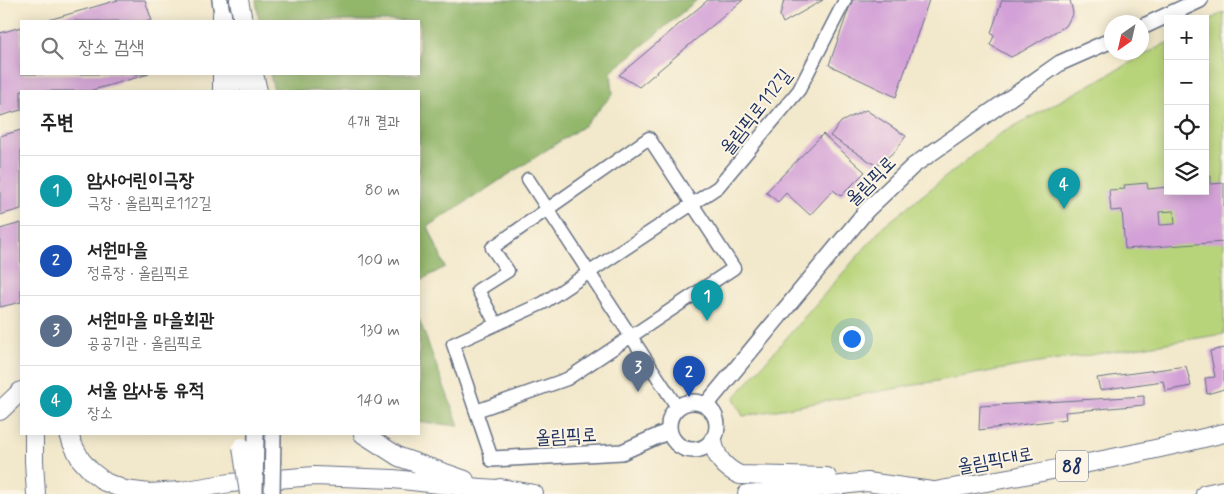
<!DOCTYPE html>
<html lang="ko">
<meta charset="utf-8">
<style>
:root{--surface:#fff;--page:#f6f6f6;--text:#222;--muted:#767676;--line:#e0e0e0;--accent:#1f6fb2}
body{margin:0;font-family:Mynerve,"Poor Story",sans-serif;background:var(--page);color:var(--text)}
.controls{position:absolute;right:15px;top:15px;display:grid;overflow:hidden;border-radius:0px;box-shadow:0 2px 12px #0003}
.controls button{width:45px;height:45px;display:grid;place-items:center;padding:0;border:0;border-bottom:1px solid var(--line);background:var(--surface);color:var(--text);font:25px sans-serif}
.compass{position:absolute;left:1104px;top:15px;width:45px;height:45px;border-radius:50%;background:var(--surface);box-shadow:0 2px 12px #0003;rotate:214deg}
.you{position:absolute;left:851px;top:338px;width:18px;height:18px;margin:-12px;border:4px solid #fff;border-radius:50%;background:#1a73e8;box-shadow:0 0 0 8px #1a73e833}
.badge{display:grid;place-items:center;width:32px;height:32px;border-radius:50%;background:var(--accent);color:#fff;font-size:16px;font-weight:700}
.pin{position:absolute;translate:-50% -41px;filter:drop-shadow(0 1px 2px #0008)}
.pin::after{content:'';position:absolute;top:26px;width:18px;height:15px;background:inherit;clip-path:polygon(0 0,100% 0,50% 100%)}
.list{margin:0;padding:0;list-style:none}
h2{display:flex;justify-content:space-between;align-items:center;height:65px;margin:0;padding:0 20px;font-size:21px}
h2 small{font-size:16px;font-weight:400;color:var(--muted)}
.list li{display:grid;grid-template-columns:32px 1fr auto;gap:15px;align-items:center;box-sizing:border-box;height:70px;padding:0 20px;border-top:1px solid var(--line)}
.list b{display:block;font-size:19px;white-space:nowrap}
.list p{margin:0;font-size:16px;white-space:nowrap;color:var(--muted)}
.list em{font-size:16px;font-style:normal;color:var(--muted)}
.icon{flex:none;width:28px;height:28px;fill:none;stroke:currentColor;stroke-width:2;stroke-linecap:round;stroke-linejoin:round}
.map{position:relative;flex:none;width:1224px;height:494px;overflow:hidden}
.search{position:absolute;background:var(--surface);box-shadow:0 2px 12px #0003;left:20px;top:20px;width:400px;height:55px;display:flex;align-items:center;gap:12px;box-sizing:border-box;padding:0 18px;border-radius:0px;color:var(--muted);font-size:19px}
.panel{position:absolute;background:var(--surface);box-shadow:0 2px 12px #0003;left:20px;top:90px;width:400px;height:345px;border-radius:0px}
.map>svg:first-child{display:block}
.green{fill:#b8d47a;stroke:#6a826c}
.forest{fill:#92b66a;stroke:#567264}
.building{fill:#d3a1d7;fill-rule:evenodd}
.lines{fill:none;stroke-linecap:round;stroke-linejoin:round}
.minor-casing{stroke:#667084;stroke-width:15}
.major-casing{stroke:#667084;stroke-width:18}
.highway-casing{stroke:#667084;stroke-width:20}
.minor{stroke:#fff;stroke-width:12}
.major{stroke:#fff;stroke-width:15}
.highway{stroke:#fff;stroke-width:18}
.major-bridge-casing{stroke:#667084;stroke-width:18;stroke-linecap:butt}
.highway-bridge-casing{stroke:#667084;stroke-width:20;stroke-linecap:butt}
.major-bridge{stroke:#fff;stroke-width:15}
.highway-bridge{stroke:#fff;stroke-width:18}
.labels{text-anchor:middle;stroke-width:4;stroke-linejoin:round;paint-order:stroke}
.shield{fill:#fcf5e5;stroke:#5e6a86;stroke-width:1}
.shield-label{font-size:18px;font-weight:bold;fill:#1b2f5e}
.street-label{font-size:19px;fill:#1b2f5e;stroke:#fcf5e5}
</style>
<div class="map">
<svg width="1224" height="494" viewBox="0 0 1224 494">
<rect width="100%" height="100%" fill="#fcf5e5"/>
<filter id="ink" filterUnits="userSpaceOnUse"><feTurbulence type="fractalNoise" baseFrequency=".02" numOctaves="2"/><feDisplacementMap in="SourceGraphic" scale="10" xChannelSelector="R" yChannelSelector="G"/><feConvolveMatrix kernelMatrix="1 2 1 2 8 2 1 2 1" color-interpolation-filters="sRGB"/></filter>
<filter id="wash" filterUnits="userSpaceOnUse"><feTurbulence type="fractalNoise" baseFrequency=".0096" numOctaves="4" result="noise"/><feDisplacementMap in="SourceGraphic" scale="20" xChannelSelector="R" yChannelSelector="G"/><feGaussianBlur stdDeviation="1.12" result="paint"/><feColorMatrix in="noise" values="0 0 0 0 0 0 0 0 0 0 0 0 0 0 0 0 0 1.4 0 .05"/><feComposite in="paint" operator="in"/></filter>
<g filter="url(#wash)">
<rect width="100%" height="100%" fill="#f2e8cb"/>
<polygon class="green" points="1224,12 1224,334 1020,366 743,416 734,398 883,227 998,135 1168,42 1168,191 1205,191 1205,22"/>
<g class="forest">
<polygon points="256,0 697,0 611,72 613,94 585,125 471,199 428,226 445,267 419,281 419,91 274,91 270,74 419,74 419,21 259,21"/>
<polygon points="419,319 459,426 419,422"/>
</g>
<g id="blocks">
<g class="building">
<polygon points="118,0 145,0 152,21 45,21"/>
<polygon points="708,0 743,0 639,87 619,75"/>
<polygon points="784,0 823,0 783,23 780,16"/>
<polygon points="852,0 929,0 896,97 829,65"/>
<polygon points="1002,0 1070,0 1073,13 1066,26 1053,33 1023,51 1011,57 990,45 994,36 991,33"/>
<polygon points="21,27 21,74 149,74 89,91 21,91 21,110 0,116 0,33"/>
<polygon points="866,110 906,136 895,151 877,166 830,136 841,122 853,116"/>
<polygon points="21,130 21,209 0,215 0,136"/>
<polygon points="823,134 865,172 841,196 833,190 810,215 786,193 778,202 766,192"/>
<path d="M1211,176V184L1224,183V242L1125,249L1122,210L1111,211L1109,190L1125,189L1124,185L1147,183L1148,189L1168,187V191H1205V177ZM1174,211L1175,224L1160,225L1159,212Z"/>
<polygon points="21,223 21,302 0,307 0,229"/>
<polygon points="1224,348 1224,389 1207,394 1205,378 1215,377 1210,351"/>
<polygon points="1186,366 1191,386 1165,391 1163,381 1100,390 1097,378"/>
<polygon points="1144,396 1144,405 1065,412 1066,419 979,430 980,406"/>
</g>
</g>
</g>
<g filter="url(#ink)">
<use href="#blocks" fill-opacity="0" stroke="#667084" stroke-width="1"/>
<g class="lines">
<defs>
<g id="minor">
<polyline points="528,179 677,407"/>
<polyline points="476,411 567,379 734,268 649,138 492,248 508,271 478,290 496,324"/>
<polyline points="492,459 453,344 543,303 718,187 799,90 845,0"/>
</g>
<g id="major">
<polyline points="220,0 223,21"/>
<polyline points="1142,27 1200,0"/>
<polyline points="231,74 233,91"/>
<polyline points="245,74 248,91"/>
<circle cx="693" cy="426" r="24"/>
<polyline points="706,405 867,210 913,166 1060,63 1112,40"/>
<polyline points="492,459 622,452 669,431"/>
</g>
<g id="highway">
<polyline points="239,0 243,21"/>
<polyline points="222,14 222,21"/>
<polyline points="222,74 222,91"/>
<polyline points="254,74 258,91"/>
<polyline points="0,411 21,391"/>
<polyline points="34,434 34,461 36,494"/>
<polyline points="69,434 72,443 81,460 92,472 105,482 125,490 149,493 181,491 230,483 314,476 393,479 467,487 512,490"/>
<polyline points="363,434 399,457 465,480"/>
<path d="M713,440C715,457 724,468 740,475L827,477"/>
<polyline points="500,488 534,494"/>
<polyline points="747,494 783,492 867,482 932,491"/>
<path d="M919,494C1021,476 1124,458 1224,433"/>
<polyline points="1205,494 1224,490"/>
</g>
</defs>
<use href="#minor" class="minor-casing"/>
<use href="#major" class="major-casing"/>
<use href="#highway" class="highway-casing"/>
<use href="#minor" class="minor"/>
<use href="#major" class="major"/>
<use href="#highway" class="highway"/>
<defs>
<g id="major-bridge">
<polyline points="255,494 256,434"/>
<polyline points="272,494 273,434"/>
</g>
<polyline id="highway-bridge" points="242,447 249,494"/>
</defs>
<use href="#major-bridge" class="major-bridge-casing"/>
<use href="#highway-bridge" class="highway-bridge-casing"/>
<use href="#major-bridge" class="major-bridge"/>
<use href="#highway-bridge" class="highway-bridge"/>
</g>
</g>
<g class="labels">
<rect class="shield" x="1056" y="450.5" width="32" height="31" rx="4"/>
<g class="shield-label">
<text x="1072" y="472">88</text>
</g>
<g class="street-label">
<text transform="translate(755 111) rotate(-52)" y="7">올림픽로112길</text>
<text transform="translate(870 180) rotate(-45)" y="7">올림픽로</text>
<text transform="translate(566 435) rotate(-3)" y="7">올림픽로</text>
<text transform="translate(995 459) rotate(-10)" y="7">올림픽대로</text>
</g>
</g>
</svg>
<div class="controls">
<button>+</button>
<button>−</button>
<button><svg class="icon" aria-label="locate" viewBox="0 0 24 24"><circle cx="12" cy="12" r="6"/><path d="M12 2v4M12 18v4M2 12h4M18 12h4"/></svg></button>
<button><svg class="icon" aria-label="layers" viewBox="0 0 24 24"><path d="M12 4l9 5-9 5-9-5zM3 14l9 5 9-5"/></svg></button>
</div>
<svg class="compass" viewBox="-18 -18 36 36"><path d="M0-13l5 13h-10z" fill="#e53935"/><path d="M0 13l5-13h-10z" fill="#767676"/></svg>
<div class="you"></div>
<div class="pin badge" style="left:707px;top:321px;background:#0f9aa8">1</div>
<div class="pin badge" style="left:689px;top:397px;background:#1a4fb4">2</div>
<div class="pin badge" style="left:638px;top:392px;background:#5c6f8a">3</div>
<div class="pin badge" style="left:1064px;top:209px;background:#0f9aa8">4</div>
<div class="search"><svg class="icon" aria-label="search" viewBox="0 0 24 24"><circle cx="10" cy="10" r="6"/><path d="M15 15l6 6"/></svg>장소 검색</div>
<section class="panel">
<h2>주변<small>4개 결과</small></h2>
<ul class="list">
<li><span class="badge" style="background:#0f9aa8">1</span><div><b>암사어린이극장</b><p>극장 · 올림픽로112길</p></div><em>80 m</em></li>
<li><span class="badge" style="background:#1a4fb4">2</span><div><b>서원마을</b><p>정류장 · 올림픽로</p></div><em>100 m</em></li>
<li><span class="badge" style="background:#5c6f8a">3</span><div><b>서원마을 마을회관</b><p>공공기관 · 올림픽로</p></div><em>130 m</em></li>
<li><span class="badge" style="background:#0f9aa8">4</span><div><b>서울 암사동 유적</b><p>장소</p></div><em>140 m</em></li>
</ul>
</section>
</div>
